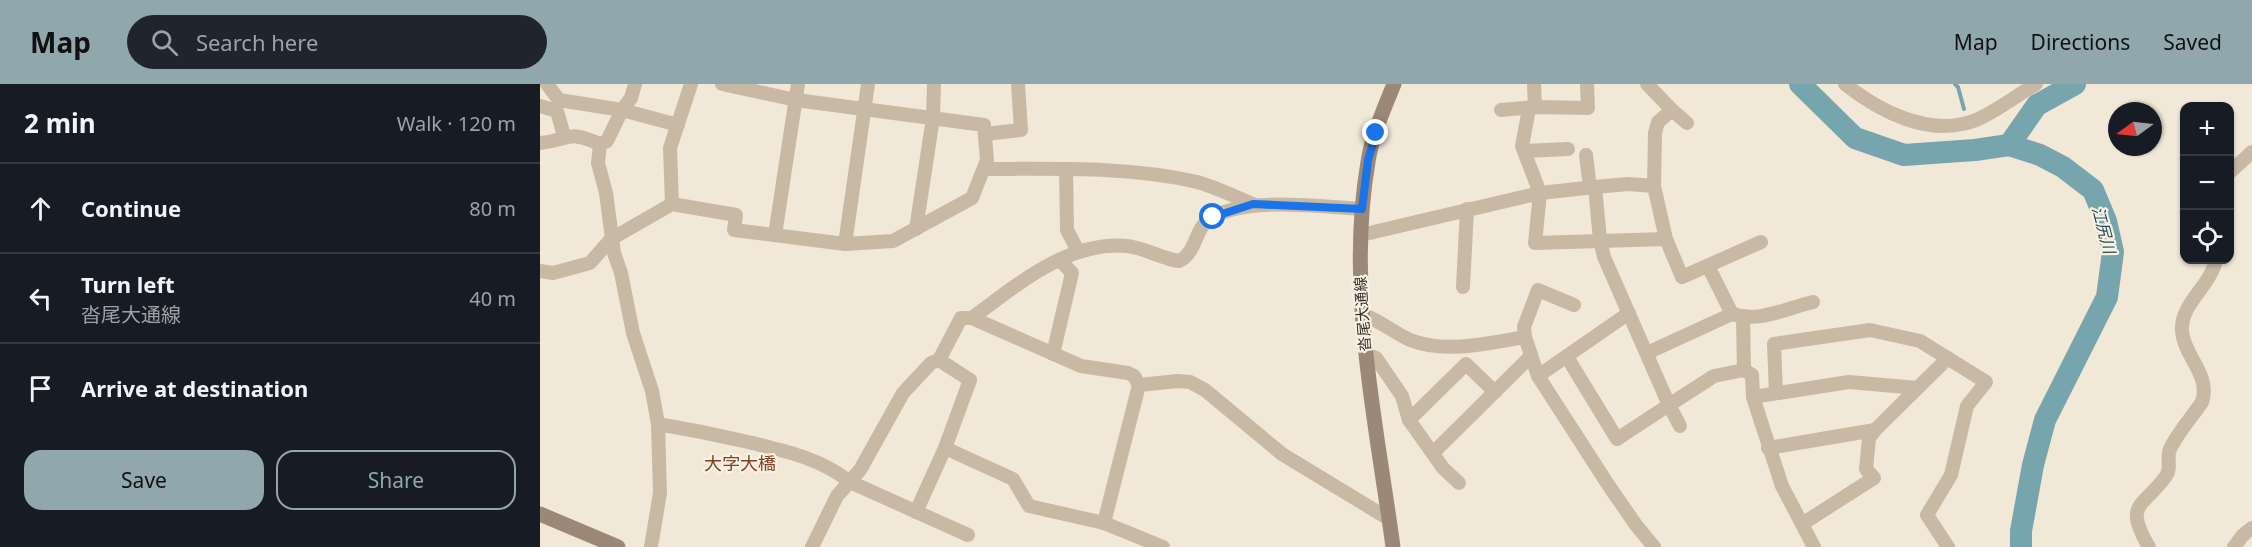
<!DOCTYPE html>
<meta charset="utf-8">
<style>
:root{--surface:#171b24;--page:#20242c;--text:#f1f3f6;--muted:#9ea1a6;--line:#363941;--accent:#91a7ae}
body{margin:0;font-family:"Noto Sans","Noto Sans JP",sans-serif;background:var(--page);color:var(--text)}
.controls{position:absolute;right:18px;top:18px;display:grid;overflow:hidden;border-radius:12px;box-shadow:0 2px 4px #0004}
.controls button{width:54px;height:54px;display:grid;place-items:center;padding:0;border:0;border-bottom:2px solid var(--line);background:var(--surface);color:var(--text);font:30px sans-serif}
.compass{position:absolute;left:1568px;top:18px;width:54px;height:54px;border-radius:50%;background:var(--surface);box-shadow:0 2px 4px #0004;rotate:255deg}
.stop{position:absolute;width:18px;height:18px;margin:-14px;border:4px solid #1a73e8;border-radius:50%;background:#fff}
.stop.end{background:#1a73e8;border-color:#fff;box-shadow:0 2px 6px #0008}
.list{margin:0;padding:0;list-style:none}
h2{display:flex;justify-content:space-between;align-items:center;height:78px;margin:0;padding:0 24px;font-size:26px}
h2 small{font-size:20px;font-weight:400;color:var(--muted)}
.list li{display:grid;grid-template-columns:39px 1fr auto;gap:18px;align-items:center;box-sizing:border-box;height:90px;padding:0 24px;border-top:2px solid var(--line)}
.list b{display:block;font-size:22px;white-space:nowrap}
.list p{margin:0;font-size:20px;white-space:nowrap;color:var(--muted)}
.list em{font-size:20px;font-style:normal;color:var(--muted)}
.actions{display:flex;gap:12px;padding:18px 24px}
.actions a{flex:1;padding:14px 0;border:2px solid var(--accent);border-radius:18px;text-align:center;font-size:21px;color:var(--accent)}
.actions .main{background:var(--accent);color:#111}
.icon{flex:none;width:33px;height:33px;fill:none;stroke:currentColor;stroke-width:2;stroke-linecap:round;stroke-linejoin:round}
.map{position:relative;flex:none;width:1712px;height:463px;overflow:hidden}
header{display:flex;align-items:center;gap:36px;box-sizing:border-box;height:84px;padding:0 30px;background:var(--accent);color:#111}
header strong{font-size:28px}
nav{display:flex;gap:33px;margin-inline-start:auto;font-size:21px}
.search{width:420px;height:54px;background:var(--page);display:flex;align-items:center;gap:15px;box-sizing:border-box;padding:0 21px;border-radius:33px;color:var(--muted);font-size:22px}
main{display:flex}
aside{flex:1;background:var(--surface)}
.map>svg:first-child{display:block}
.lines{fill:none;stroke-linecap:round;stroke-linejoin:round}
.stream{stroke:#77a5ad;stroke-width:4}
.river{stroke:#77a5ad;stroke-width:22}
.street{stroke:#c8b9a4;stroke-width:14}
.secondary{stroke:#9c8876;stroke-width:15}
.route{stroke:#1a73e8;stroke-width:8}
.labels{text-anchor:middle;stroke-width:4.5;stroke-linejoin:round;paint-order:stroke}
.street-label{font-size:15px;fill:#342c26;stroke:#f9f2e4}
.water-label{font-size:16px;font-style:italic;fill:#1c4b55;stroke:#f9f2e4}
.quarter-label{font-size:18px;fill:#824220;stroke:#f9f2e4}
</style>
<header>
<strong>Map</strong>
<div class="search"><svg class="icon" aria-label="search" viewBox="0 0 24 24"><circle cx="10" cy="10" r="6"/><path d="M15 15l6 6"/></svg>Search here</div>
<nav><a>Map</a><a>Directions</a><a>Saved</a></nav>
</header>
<main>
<aside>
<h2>2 min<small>Walk · 120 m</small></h2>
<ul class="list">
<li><svg class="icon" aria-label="ahead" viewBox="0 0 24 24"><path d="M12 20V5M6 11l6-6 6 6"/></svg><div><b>Continue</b></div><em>80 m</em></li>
<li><svg class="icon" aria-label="left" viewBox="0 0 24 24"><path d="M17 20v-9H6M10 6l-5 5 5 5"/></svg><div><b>Turn left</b><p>沓尾大通線</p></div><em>40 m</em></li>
<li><svg class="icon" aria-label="arrive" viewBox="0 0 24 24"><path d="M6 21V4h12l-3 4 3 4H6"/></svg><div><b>Arrive at destination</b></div></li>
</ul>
<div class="actions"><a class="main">Save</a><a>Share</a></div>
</aside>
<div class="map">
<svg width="1712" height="463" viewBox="0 0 1712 463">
<rect width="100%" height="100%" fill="#f1e8d8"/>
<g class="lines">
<polyline class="stream" points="1415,0 1418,3 1424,25"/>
<g class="river">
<polyline points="1260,0 1315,54 1364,71 1435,66 1469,61 1500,71 1523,83 1553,106 1566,137 1573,168 1567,213 1505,336 1493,381 1481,447 1481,463"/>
<polyline points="1469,61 1497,21 1535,0"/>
</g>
<g class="street">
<polyline points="7,0 19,16 82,26 138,41"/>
<polyline points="95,0 91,14 82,26 67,57 60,60 58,79 66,109 74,169 81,189 93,249 112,307 118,340 120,409 111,463"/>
<polyline points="994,0 995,23"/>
<polyline points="1107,0 1132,26 1118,38 1115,49 1114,102 1126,155 1142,193 1221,158"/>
<path d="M1305,0C1340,28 1391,54 1436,36C1457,27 1477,11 1496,0"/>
<polyline points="0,22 17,27 24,52"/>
<polyline points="989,25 982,62 1000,109 995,159 1126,155"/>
<polyline points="961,26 995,23 1048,24 1047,0"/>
<polyline points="1132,26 1147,39"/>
<polyline points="445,50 481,46 478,0"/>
<path d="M0,59C31,56 26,45 60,60"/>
<polyline points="984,67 1028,65"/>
<polyline points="1046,71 1050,104"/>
<path d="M444,85C514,85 588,82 657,98C676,103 695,113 713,120"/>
<polyline points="526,85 527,146 538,167"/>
<polyline points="1690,88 1712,68"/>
<polyline points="1055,103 1088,100 1114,102"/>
<polyline points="132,120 130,64 151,0"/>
<polyline points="376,145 393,34 394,0"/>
<polyline points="235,151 258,0"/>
<polyline points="821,151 1000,109 1055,103 1060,156 1064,173 1129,321 1174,292 1204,286 1212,291 1213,313"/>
<polyline points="305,160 328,0"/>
<polyline points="1168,182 1192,230"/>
<polyline points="0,187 13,189 50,179 71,155 132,120 196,131 194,146 305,160 353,157 432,114 447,76 444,41 256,16 182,0"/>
<polyline points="923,203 927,125"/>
<path d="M821,230C839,236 853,248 870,256C906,270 950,259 985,253L998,292L1069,402L1096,441L1114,463"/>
<polyline points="1203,232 1204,286"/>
<path d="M432,234C477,201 527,157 587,162C606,164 622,175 639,177C657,169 654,144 671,134C708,112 780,123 822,125"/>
<polyline points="985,253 984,243 998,206 1034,221"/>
<path d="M1107,269L1192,230C1219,239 1247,224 1273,218"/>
<polyline points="513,270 532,189 520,176"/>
<polyline points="826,270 836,274 862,312 869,336 903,384 919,399"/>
<polyline points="1027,273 1077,355 1129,321 1140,342"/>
<polyline points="998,292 1089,229"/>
<polyline points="599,301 638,297 650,298 665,306 742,370 849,435"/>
<polyline points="1236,309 1234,260 1330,246 1380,257 1446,298 1427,322 1411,391 1387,431 1408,463"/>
<polyline points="869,336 926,280 955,308"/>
<path d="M118,340C148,345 178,351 208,358C245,367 280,374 310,398L428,451"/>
<polyline points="1228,364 1335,346"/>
<polyline points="894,368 991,272"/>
<polyline points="376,428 405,364 430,296 399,276"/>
<polyline points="564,439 623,463"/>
<polyline points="1262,440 1334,394 1326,385 1329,354 1335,346 1408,274"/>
<polyline points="272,463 297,412 320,386 363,309 391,279 399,276 421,234 432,234 541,282 588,289 594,292 599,301 564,439 489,422 473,395 405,364"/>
<polyline points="1274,463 1242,402 1213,313 1309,298 1377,304"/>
<path d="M1609,463C1583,419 1603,424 1626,392C1632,384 1626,373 1630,365C1638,348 1652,333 1662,318C1671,290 1644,273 1642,247C1640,220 1670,203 1676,176"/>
<polyline points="1694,463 1703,451 1712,444"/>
</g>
<g class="secondary">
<polyline points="0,430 78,463"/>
<path d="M853,463C836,336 806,206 828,78C832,51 844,25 854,0"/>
</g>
</g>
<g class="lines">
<polyline class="route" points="673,133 713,120 822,125 828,76 836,49"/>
</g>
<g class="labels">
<g class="street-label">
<text transform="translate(823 230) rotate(-94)" y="5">沓尾大通線</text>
</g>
<g class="water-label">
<text transform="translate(1564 146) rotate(75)" y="6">江尻川</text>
</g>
<g class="quarter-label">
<text x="200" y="386">大字大橋</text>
</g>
</g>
</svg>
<div class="controls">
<button>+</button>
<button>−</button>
<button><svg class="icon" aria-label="locate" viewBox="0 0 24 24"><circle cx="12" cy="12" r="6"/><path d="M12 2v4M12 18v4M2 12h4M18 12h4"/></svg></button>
</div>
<svg class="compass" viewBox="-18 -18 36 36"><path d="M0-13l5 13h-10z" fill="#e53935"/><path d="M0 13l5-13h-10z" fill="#9ea1a6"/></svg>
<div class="stop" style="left:673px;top:133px"></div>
<div class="stop end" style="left:836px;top:49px"></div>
</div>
</main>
